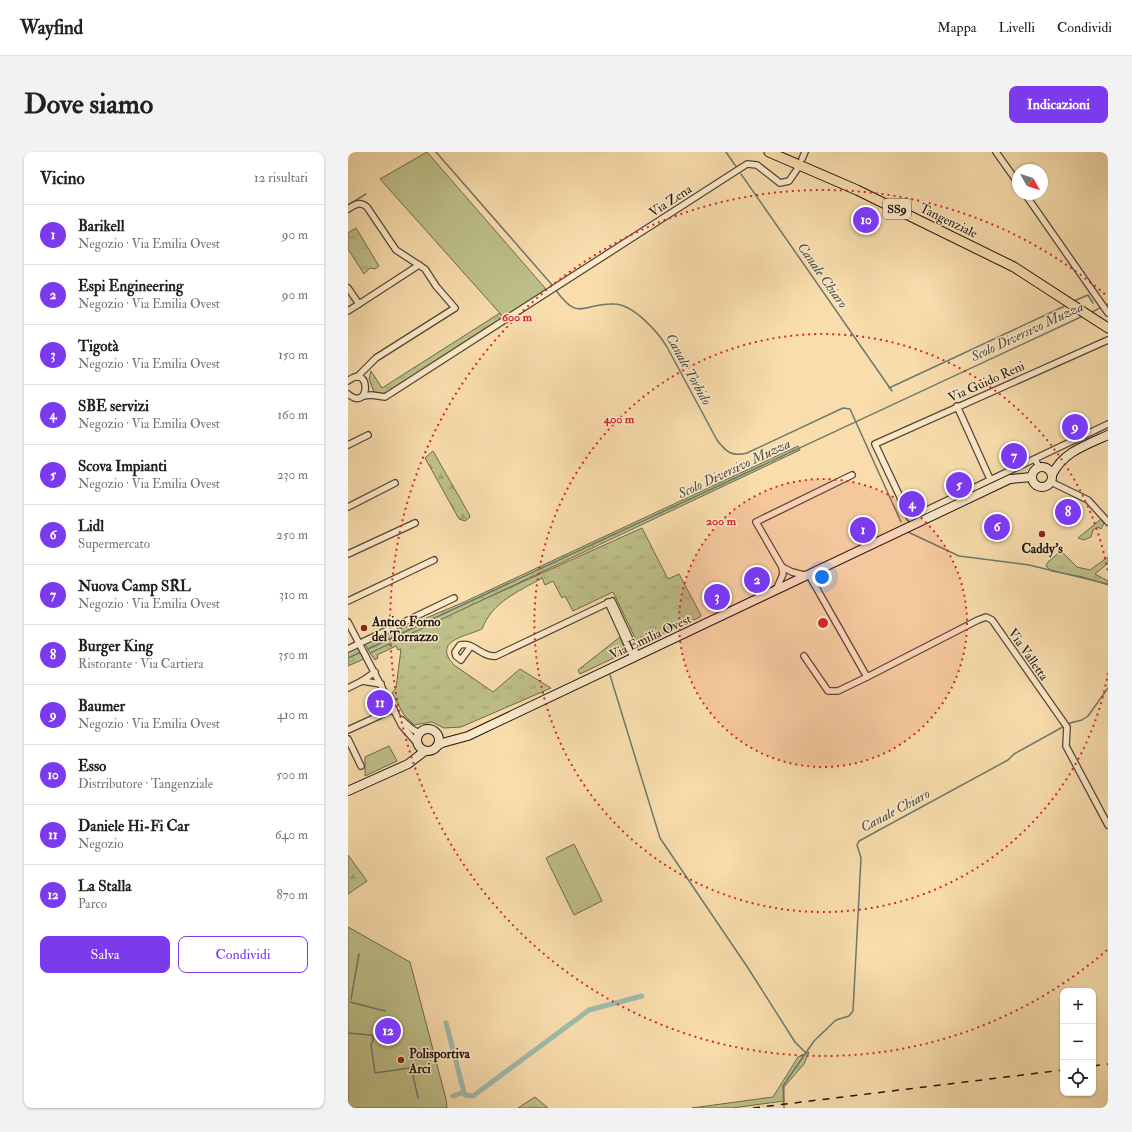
<!DOCTYPE html>
<html lang="it">
<meta charset="utf-8">
<style>
:root{--surface:#fff;--page:#f2f2f2;--text:#202124;--muted:#757577;--line:#e0e0e0;--accent:#7c3aed}
body{margin:0;font-family:"IM FELL Double Pica",serif;background:var(--page);color:var(--text)}
.controls{position:absolute;right:12px;bottom:12px;display:grid;overflow:hidden;border-radius:8px;box-shadow:0 1px 3px #0004}
.controls button{width:36px;height:36px;display:grid;place-items:center;padding:0;border:0;border-bottom:1px solid var(--line);background:var(--surface);color:var(--text);font:20px sans-serif}
.compass{position:absolute;left:664px;top:12px;width:36px;height:36px;border-radius:50%;background:var(--surface);box-shadow:0 1px 3px #0004;rotate:129deg}
.you{position:absolute;left:474px;top:425px;width:14px;height:14px;margin:-10px;border:3px solid #fff;border-radius:50%;background:#1a73e8;box-shadow:0 0 0 6px #1a73e833}
.badge{display:grid;place-items:center;width:26px;height:26px;border-radius:50%;background:var(--accent);color:#fff;font-size:13px;font-weight:700}
.pin{position:absolute;translate:-50% -50%;border:2px solid #fff;box-shadow:0 1px 4px #0006}
.list{margin:0;padding:0;list-style:none}
h2{display:flex;justify-content:space-between;align-items:center;height:52px;margin:0;padding:0 16px;font-size:17px}
h2 small{font-size:13px;font-weight:400;color:var(--muted)}
.list li{display:grid;grid-template-columns:26px 1fr auto;gap:12px;align-items:center;box-sizing:border-box;height:60px;padding:0 16px;border-top:1px solid var(--line)}
.list b{display:block;font-size:15px;white-space:nowrap}
.list p{margin:0;font-size:13px;white-space:nowrap;color:var(--muted)}
.list em{font-size:13px;font-style:normal;color:var(--muted)}
.actions{display:flex;gap:8px;padding:12px 16px}
.actions a{flex:1;padding:9px 0;border:1px solid var(--accent);border-radius:8px;text-align:center;font-size:14px;color:var(--accent)}
.actions .main{background:var(--accent);color:#fff}
.icon{flex:none;width:22px;height:22px;fill:none;stroke:currentColor;stroke-width:2;stroke-linecap:round;stroke-linejoin:round}
.map{position:relative;flex:none;width:760px;height:956px;overflow:hidden;border-radius:8px}
header{display:flex;align-items:center;gap:24px;box-sizing:border-box;height:56px;padding:0 20px;background:var(--surface);border-bottom:1px solid var(--line)}
header strong{font-size:19px}
nav{display:flex;gap:22px;margin-inline-start:auto;font-size:14px}
.intro{display:flex;align-items:center;justify-content:space-between;box-sizing:border-box;height:96px;padding:0 24px}
h1{margin:0;font-size:28px}
.button{padding:10px 18px;border-radius:8px;background:var(--accent);color:#fff;font-size:14px;font-weight:700}
main{display:flex;gap:24px;padding:0 24px}
aside{flex:1;background:var(--surface);border-radius:8px;box-shadow:0 1px 3px #0004}
.map>svg:first-child{display:block}
.grass{fill:url(#grass-tufts);stroke:#6e6a4c}
.forest{fill:url(#forest-firs);stroke:#6e6a4c}
.wetland{fill:url(#wetland-marsh);stroke:#6e6a4c}
.green{fill:#bec089;stroke:#6e6a4c}
.lines{fill:none;stroke-linecap:round;stroke-linejoin:round}
.stream{stroke:#6b796e;stroke-width:1.5}
.canal{stroke:#9ebbae;stroke-width:5}
.minor-casing{stroke:#554736;stroke-width:8}
.secondary-casing{stroke:#1e150e;stroke-width:10}
.primary-casing{stroke:#1e150e;stroke-width:11}
.minor{stroke:#fbe9ca;stroke-width:5.5}
.secondary{stroke:#fbe9ca;stroke-width:8}
.primary{stroke:#f9ddad;stroke-width:9}
.rail{stroke:#1e150e;stroke-width:1.5;stroke-dasharray:7 7;stroke-linecap:butt}
.ring{fill:none;stroke:#d62828;stroke-width:2;stroke-dasharray:2 4}
.poi-dot{fill:#8f2418;stroke:#fbe9ca;stroke-width:1.5}
.labels{text-anchor:middle;stroke-width:3;stroke-linejoin:round;paint-order:stroke}
.shield{fill:#fbe9ca;stroke:#605546;stroke-width:1}
.shield-label{font-size:12px;font-weight:bold;fill:#1e150e}
.street-label{font-size:13px;fill:#1e150e;stroke:#fbe9ca}
.poi-label{font-size:13px;font-weight:bold;fill:#1e150e;stroke:#fbe9ca;text-anchor:start}
.water-label{font-size:14px;font-style:italic;fill:#4b4f46;stroke:#fbe9ca}
.centre{fill:#d62828;stroke:#fbe9ca;stroke-width:2}
.ring-label{font-size:12px;text-anchor:middle;font-weight:bold;fill:#d62828;stroke:#fbe9ca;stroke-width:3;stroke-linejoin:round;paint-order:stroke}
</style>
<header>
<strong>Wayfind</strong>
<nav><a>Mappa</a><a>Livelli</a><a>Condividi</a></nav>
</header>
<div class="intro"><h1>Dove siamo</h1><a class="button">Indicazioni</a></div>
<main>
<aside>
<h2>Vicino<small>12 risultati</small></h2>
<ul class="list">
<li><span class="badge">1</span><div><b>Barikell</b><p>Negozio · Via Emilia Ovest</p></div><em>90 m</em></li>
<li><span class="badge">2</span><div><b>Espi Engineering</b><p>Negozio · Via Emilia Ovest</p></div><em>90 m</em></li>
<li><span class="badge">3</span><div><b>Tigotà</b><p>Negozio · Via Emilia Ovest</p></div><em>150 m</em></li>
<li><span class="badge">4</span><div><b>SBE servizi</b><p>Negozio · Via Emilia Ovest</p></div><em>160 m</em></li>
<li><span class="badge">5</span><div><b>Scova Impianti</b><p>Negozio · Via Emilia Ovest</p></div><em>230 m</em></li>
<li><span class="badge">6</span><div><b>Lidl</b><p>Supermercato</p></div><em>250 m</em></li>
<li><span class="badge">7</span><div><b>Nuova Camp SRL</b><p>Negozio · Via Emilia Ovest</p></div><em>310 m</em></li>
<li><span class="badge">8</span><div><b>Burger King</b><p>Ristorante · Via Cartiera</p></div><em>350 m</em></li>
<li><span class="badge">9</span><div><b>Baumer</b><p>Negozio · Via Emilia Ovest</p></div><em>410 m</em></li>
<li><span class="badge">10</span><div><b>Esso</b><p>Distributore · Tangenziale</p></div><em>500 m</em></li>
<li><span class="badge">11</span><div><b>Daniele Hi-Fi Car</b><p>Negozio</p></div><em>640 m</em></li>
<li><span class="badge">12</span><div><b>La Stalla</b><p>Parco</p></div><em>870 m</em></li>
</ul>
<div class="actions"><a class="main">Salva</a><a>Condividi</a></div>
</aside>
<div class="map">
<svg width="760" height="956" viewBox="0 0 760 956">
<defs>
<pattern id="grass-tufts" width="24" height="20" patternUnits="userSpaceOnUse"><rect width="24" height="20" fill="#bec089"/><path d="M3 7l-1-3M5 7V3M7 7l1-3M15 17l-1-3M17 17v-4M19 17l1-3" fill="none" stroke="#a3a475"/></pattern>
<pattern id="forest-firs" width="22" height="20" patternUnits="userSpaceOnUse"><rect width="22" height="20" fill="#bec089"/><path d="M5 1l3.5 6h-7zM16 11l3.5 6h-7z" fill="#a3a475"/></pattern>
<pattern id="wetland-marsh" width="20" height="14" patternUnits="userSpaceOnUse"><rect width="20" height="14" fill="#bec089"/><path d="M1 5h8M5 5V1M11 12h8M15 12V8" fill="none" stroke="#a3a475"/></pattern>
</defs>
<rect width="100%" height="100%" fill="#f9ddad"/>
<filter id="stains"><feTurbulence type="fractalNoise" baseFrequency=".005" numOctaves="4"/><feColorMatrix values="0 0 0 0 .2 0 0 0 0 .09 0 0 0 0 .02 0 0 0 .5 -.17"/></filter>
<radialGradient id="worn" r=".72"><stop offset=".6" stop-color="#630" stop-opacity="0"/><stop offset="1" stop-color="#630" stop-opacity=".3"/></radialGradient>
<g class="grass">
<polygon points="8,76 31,114 27,117 22,116 16,122 0,97 0,81"/>
<polygon points="152,161 157,167 39,242 26,240 21,227 23,219 34,236"/>
<polygon points="753,367 756,371 753,377 750,375 745,378 743,385 736,388 730,386"/>
<path d="M294,376L320,427L331,422L353,463L352,465L293,492L289,490L265,440L225,459L217,444L214,446L205,429L197,433L194,426C170,440 145,449 134,477C120,484 83,488 106,513L145,540L172,517L203,536L113,575L96,576L84,570L66,573L56,563L44,541L48,536L53,497L50,498L48,494L29,503L30,506L27,508L22,501L79,473Z"/>
<polygon points="713,399 729,415 742,418 760,405 760,411 747,422 760,429 760,433 735,425 703,419 698,414 700,410"/>
<polygon points="272,485 276,495 269,498 270,500 276,498 274,502 232,522 230,518"/>
<polygon points="461,900 456,912 436,935 436,949 384,956 344,956 425,945 450,905"/>
<polygon points="187,945 200,956 170,956"/>
</g>
<g class="forest">
<polygon points="85,299 121,362 122,365 117,369 111,367 77,306"/>
<polygon points="0,703 19,729 0,742"/>
</g>
<g class="wetland">
<polygon points="450,294 452,298 22,501 17,492 116,450"/>
<polygon points="10,495 16,507 0,514 0,498"/>
</g>
<g class="green">
<polygon points="79,0 197,136 197,139 157,167 32,27"/>
<polygon points="41,594 49,609 17,624 17,605"/>
<polygon points="226,692 254,749 226,763 198,706"/>
<polygon points="0,775 62,810 98,947 99,956 0,956"/>
</g>
<g class="lines">
<g class="stream">
<polyline points="88,0 205,134"/>
<polyline points="378,0 389,16"/>
<polyline points="393,22 544,239"/>
<polyline points="0,53 18,42"/>
<path d="M207,137C231,171 234,151 266,152C285,152 310,180 319,195L369,288C378,300 384,305 399,301L495,256L502,257L553,370"/>
<polyline points="726,149 740,143 745,151"/>
<polyline points="742,161 760,152"/>
<polyline points="541,236 719,153"/>
<polyline points="560,380 611,404 681,413 760,432"/>
<polyline points="20,497 735,164"/>
<polyline points="0,506 13,500"/>
<polyline points="262,523 312,686 400,816 447,890 458,901"/>
<polyline points="3,847 11,802"/>
<polyline points="2,850 37,859"/>
<polyline points="0,881 23,883 26,885 23,893 27,921 61,916 64,919 70,946"/>
<polyline points="436,956 435,934 466,889 488,868 501,864 505,859 513,706 509,693 511,689 660,608 666,602 722,571 734,568 740,564 760,536"/>
</g>
<g class="canal">
<polyline points="98,871 116,940"/>
<polyline points="105,944 116,940 117,943 125,944 241,858 294,844"/>
</g>
<defs>
<g id="minor">
<polyline points="648,0 670,31"/>
<polyline points="454,7 457,0"/>
<polyline points="677,42 760,161"/>
<path d="M0,57C8,52 12,49 19,55L48,98L77,117L88,134L107,156L28,206L9,225"/>
<polyline points="0,136 11,152 71,113"/>
<polyline points="0,159 11,152"/>
<polyline points="760,188 527,292 562,366 760,272"/>
<path d="M0,229C23,210 23,261 0,242"/>
<polyline points="15,244 23,243 37,245 399,12 409,13 432,31 441,29 450,16"/>
<polyline points="609,254 642,327"/>
<polyline points="0,293 20,283"/>
<polyline points="687,307 691,315"/>
<polyline points="703,330 740,348 760,370"/>
<polyline points="0,355 47,331"/>
<polyline points="0,402 67,371"/>
<polyline points="434,415 444,420 460,424"/>
<polyline points="461,423 519,525 630,468 638,465 644,468 719,575 718,594 760,673"/>
<polyline points="428,438 435,422 434,415 408,370 504,323"/>
<polyline points="0,449 86,408"/>
<polyline points="260,450 285,505"/>
<polyline points="0,470 54,574 69,591"/>
<path d="M123,494L113,508L108,504L107,500L112,493C125,489 134,506 148,504L264,449L289,503"/>
<polyline points="0,497 106,446"/>
<polyline points="456,504 480,539 490,539 519,525"/>
<polyline points="14,529 33,532"/>
<polyline points="0,536 14,529 27,520"/>
<polyline points="54,568 64,577 71,581"/>
<polyline points="0,578 46,557"/>
<polyline points="0,587 13,614"/>
</g>
<g id="secondary">
<circle cx="694" cy="325" r="10"/>
<path d="M704,323C715,300 738,293 760,283"/>
<circle cx="80" cy="588" r="11"/>
<polyline points="89,594 94,591 120,584 662,327 683,325"/>
<polyline points="0,639 60,612 77,599"/>
</g>
<polyline id="primary" points="421,0 509,38 666,115 760,176"/>
</defs>
<use href="#minor" class="minor-casing"/>
<use href="#secondary" class="secondary-casing"/>
<use href="#primary" class="primary-casing"/>
<use href="#minor" class="minor"/>
<use href="#secondary" class="secondary"/>
<use href="#primary" class="primary"/>
<g class="rail">
<polyline points="745,914 760,912"/>
<polyline points="405,956 715,918"/>
</g>
</g>
<circle cx="475" cy="471" r="144" fill="#d62828" fill-opacity=".12"/>
<g class="ring">
<circle cx="475" cy="471" r="144"/>
<path d="M760 521A289 289 0 1 1 760 421"/>
<path d="M759 798A433 433 0 1 1 759 144"/>
</g>
<g class="poi-dot">
<circle cx="694" cy="382" r="4"/>
<circle cx="16" cy="476" r="4"/>
<circle cx="53" cy="908" r="4"/>
</g>
<g class="labels">
<rect class="shield" x="535" y="47" width="28" height="20" rx="3"/>
<g class="shield-label">
<text x="549" y="61">SS9</text>
</g>
<g class="street-label">
<text transform="translate(322 48) rotate(-33)" y="5">Via Zena</text>
<text transform="translate(601 68) rotate(26)" y="5">Tangenziale</text>
<text transform="translate(638 229) rotate(-24)" y="5">Via Guido Reni</text>
<text transform="translate(302 484) rotate(-25)" y="5">Via Emilia Ovest</text>
<text transform="translate(681 502) rotate(55)" y="5">Via Valletta</text>
</g>
<g class="poi-label">
<text x="694" y="401" text-anchor="middle">Caddy's</text>
<text x="24" y="474">Antico Forno<tspan x="24" dy="15">del Torrazzo</tspan></text>
<text x="61" y="906">Polisportiva<tspan x="61" dy="15">Arci</tspan></text>
</g>
<g class="water-label">
<text transform="translate(475 123) rotate(55)" y="5">Canale Chiaro</text>
<text transform="translate(679 179) rotate(-25)" y="5">Scolo Diversivo Muzza</text>
<text transform="translate(341 217) rotate(61)" y="5">Canale Torbido</text>
<text transform="translate(386 316) rotate(-25)" y="5">Scolo Diversivo Muzza</text>
<text transform="translate(547 658) rotate(-28)" y="5">Canale Chiaro</text>
</g>
</g>
<circle cx="475" cy="471" r="6" class="centre"/>
<g class="ring-label">
<text x="169" y="169">600 m</text>
<text x="271" y="271">400 m</text>
<text x="373" y="373">200 m</text>
</g>
<rect width="100%" height="100%" filter="url(#stains)"/>
<rect width="100%" height="100%" fill="url(#worn)"/>
</svg>
<div class="controls">
<button>+</button>
<button>−</button>
<button><svg class="icon" aria-label="locate" viewBox="0 0 24 24"><circle cx="12" cy="12" r="6"/><path d="M12 2v4M12 18v4M2 12h4M18 12h4"/></svg></button>
</div>
<svg class="compass" viewBox="-18 -18 36 36"><path d="M0-13l5 13h-10z" fill="#e53935"/><path d="M0 13l5-13h-10z" fill="#757577"/></svg>
<div class="you"></div>
<div class="pin badge" style="left:515px;top:378px">1</div>
<div class="pin badge" style="left:409px;top:428px">2</div>
<div class="pin badge" style="left:369px;top:445px">3</div>
<div class="pin badge" style="left:564px;top:352px">4</div>
<div class="pin badge" style="left:611px;top:333px">5</div>
<div class="pin badge" style="left:649px;top:375px">6</div>
<div class="pin badge" style="left:666px;top:304px">7</div>
<div class="pin badge" style="left:720px;top:360px">8</div>
<div class="pin badge" style="left:727px;top:275px">9</div>
<div class="pin badge" style="left:518px;top:68px">10</div>
<div class="pin badge" style="left:32px;top:551px">11</div>
<div class="pin badge" style="left:40px;top:879px">12</div>
</div>
</main>
